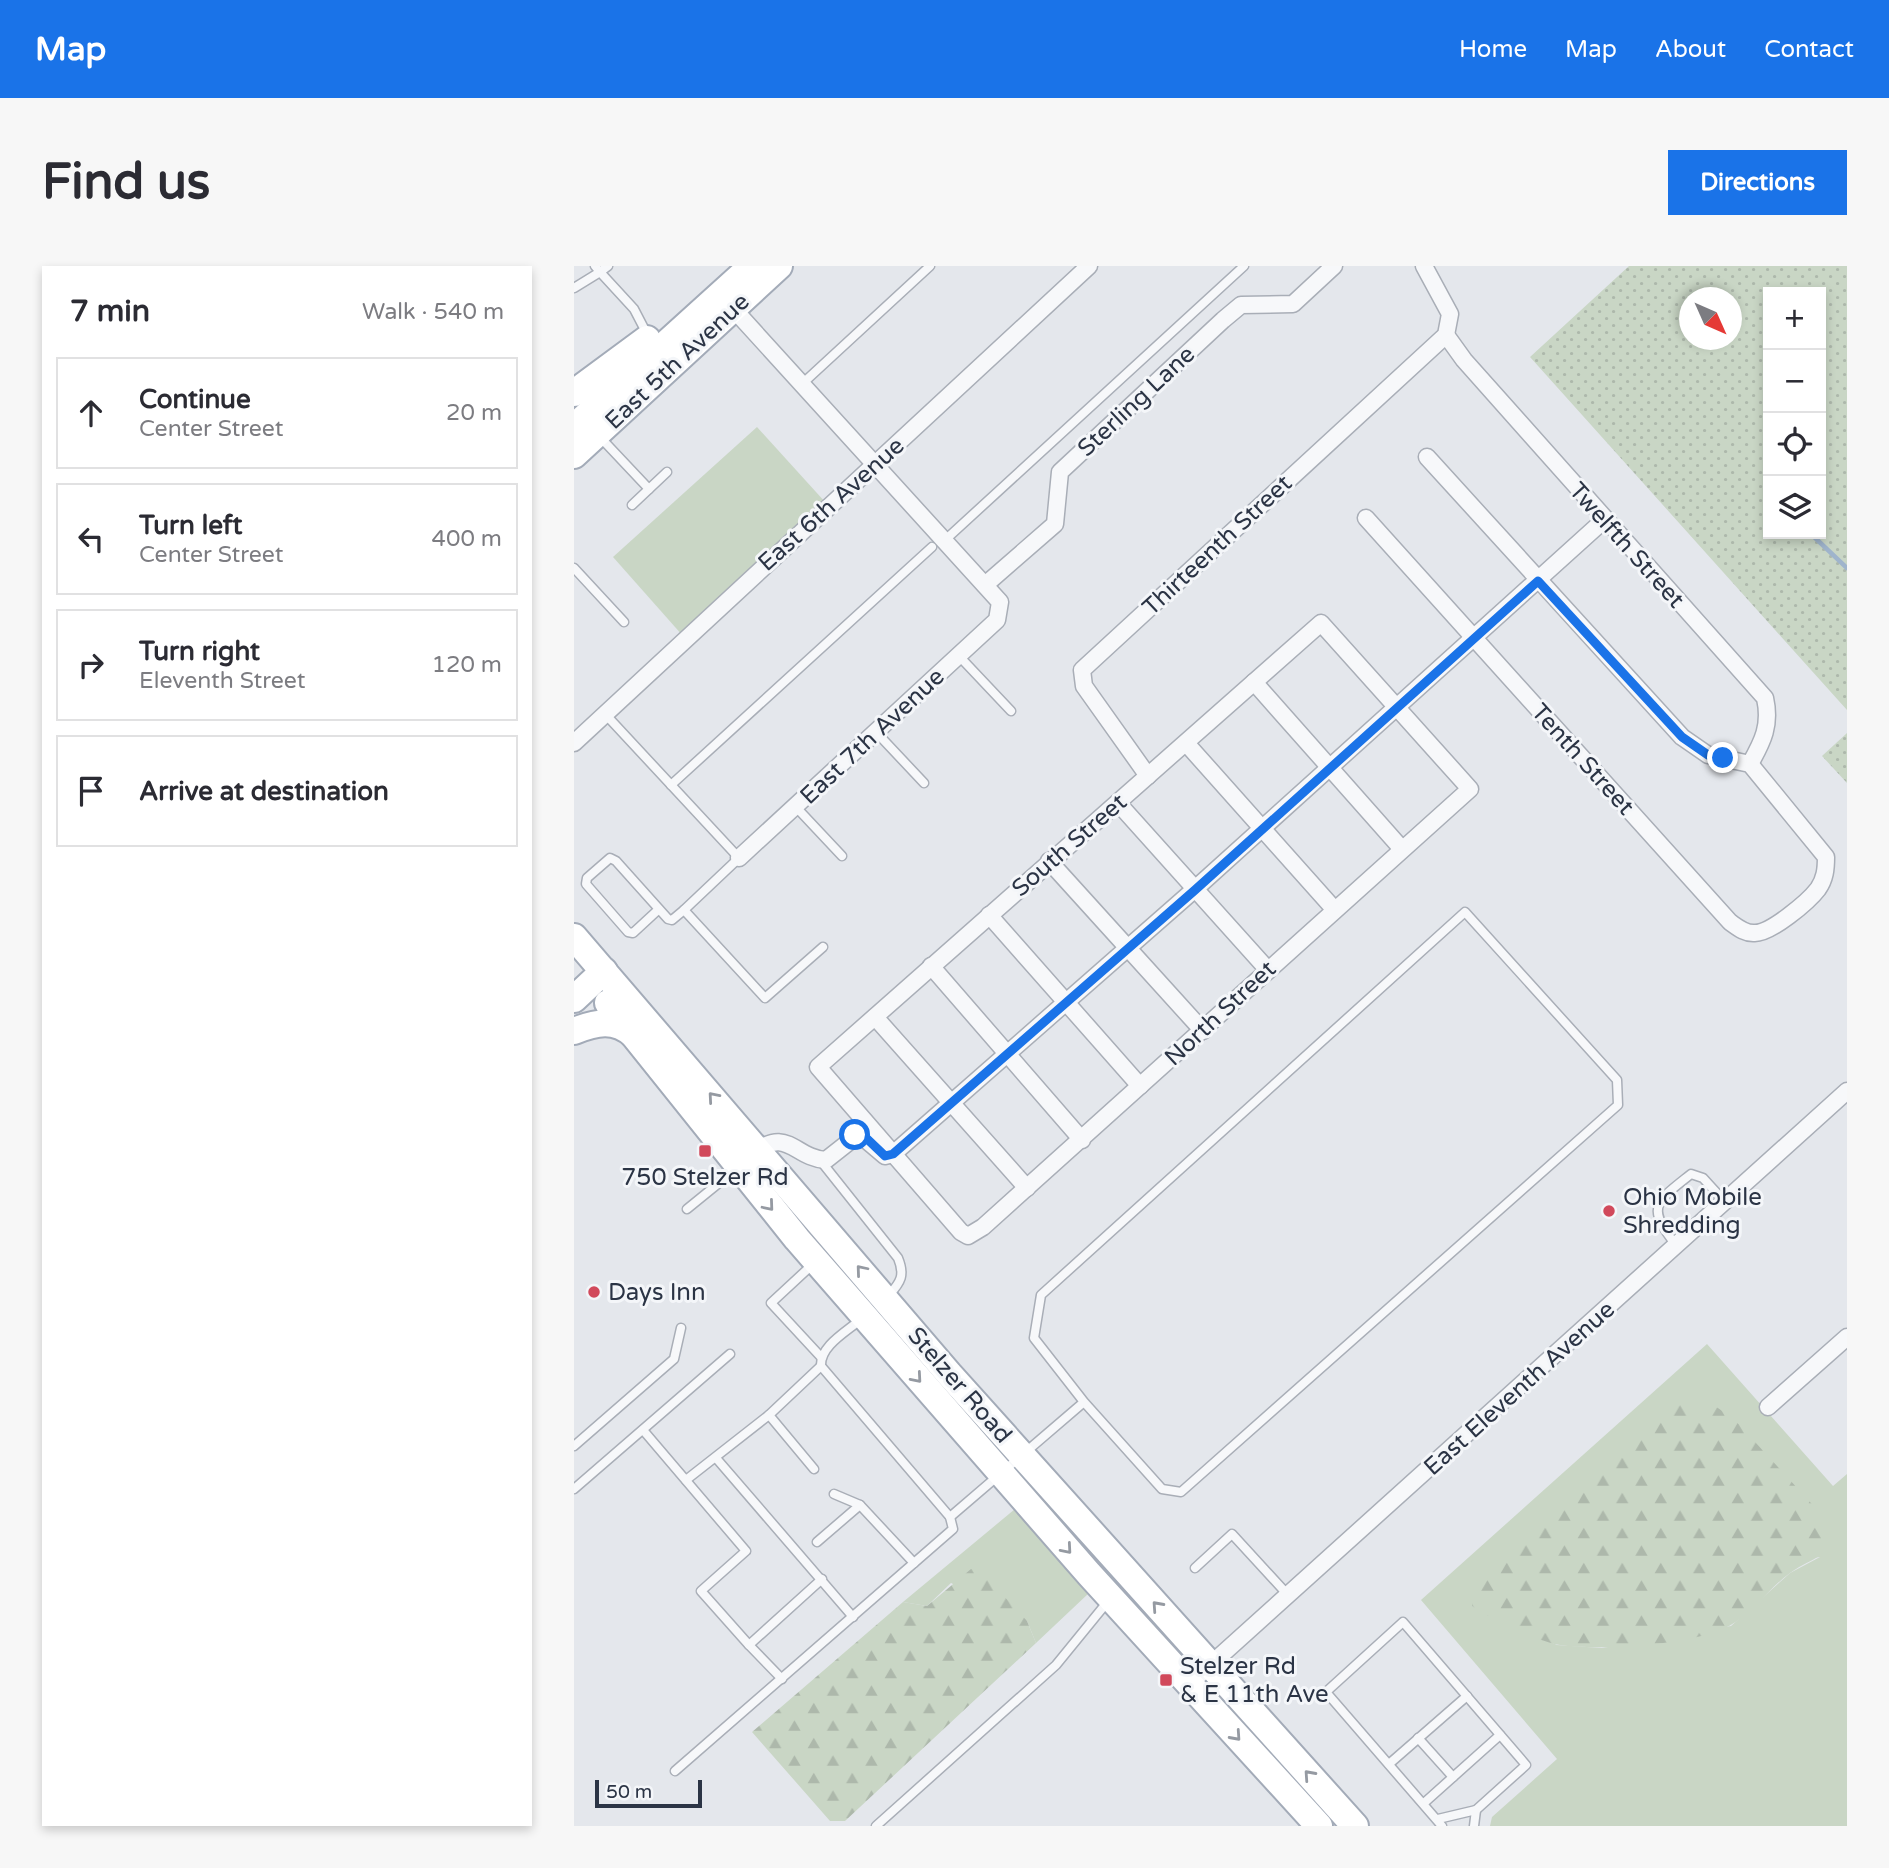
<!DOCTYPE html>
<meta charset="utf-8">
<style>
:root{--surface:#fff;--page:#f7f7f7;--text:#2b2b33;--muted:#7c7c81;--line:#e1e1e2;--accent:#1a73e8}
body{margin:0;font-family:"Varela Round",sans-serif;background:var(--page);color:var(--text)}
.controls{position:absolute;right:21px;top:21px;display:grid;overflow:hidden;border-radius:0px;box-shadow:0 4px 10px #0003}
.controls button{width:63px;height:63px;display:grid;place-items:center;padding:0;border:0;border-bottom:2px solid var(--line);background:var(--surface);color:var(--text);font:35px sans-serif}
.compass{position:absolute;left:1105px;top:21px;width:63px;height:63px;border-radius:50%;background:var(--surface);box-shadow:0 4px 10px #0003;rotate:135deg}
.scale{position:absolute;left:21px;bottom:18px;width:107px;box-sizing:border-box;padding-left:7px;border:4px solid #2b3445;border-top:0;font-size:19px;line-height:24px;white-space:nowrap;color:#2b3445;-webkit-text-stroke:5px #f4f6f9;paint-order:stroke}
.stop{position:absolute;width:21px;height:21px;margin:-16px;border:5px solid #1a73e8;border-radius:50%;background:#fff}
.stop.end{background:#1a73e8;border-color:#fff;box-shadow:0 2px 7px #0008}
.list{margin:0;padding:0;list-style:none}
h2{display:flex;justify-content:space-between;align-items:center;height:91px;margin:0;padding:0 28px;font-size:30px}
h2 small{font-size:23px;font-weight:400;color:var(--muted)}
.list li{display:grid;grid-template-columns:46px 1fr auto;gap:21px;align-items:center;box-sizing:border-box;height:112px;margin:0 14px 14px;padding:0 14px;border:2px solid var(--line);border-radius:0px}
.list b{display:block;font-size:26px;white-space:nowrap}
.list p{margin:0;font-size:23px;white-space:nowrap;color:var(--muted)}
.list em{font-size:23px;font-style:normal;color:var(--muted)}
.icon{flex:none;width:38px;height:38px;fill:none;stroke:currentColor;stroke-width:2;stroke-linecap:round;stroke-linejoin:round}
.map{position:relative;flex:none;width:1273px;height:1560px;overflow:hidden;border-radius:0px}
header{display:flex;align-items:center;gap:42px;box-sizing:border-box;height:98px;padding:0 35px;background:var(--accent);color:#fff}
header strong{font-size:33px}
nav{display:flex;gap:38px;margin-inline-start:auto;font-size:24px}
.intro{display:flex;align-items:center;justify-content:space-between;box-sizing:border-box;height:168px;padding:0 42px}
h1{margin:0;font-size:49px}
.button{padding:18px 32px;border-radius:0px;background:var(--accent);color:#fff;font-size:24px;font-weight:700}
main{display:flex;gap:42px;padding:0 42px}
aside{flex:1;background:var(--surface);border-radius:0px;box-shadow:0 4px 10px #0003}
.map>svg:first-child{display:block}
.green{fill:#c9d6c5;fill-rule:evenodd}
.forest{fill:url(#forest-firs)}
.park{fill:url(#park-dots);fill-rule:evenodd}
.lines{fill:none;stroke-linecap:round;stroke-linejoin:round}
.stream{stroke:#9fb4cc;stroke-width:4.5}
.service-casing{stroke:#a9aeb7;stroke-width:11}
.minor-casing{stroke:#a9aeb7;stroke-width:19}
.primary-casing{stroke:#a3abb8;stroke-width:30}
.service{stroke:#f7f8fa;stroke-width:8}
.minor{stroke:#f7f8fa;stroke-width:16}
.primary{stroke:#fff;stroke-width:26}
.oneway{stroke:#959aa2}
.route{stroke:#1a73e8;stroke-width:9}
.poi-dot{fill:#d1495b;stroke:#f4f6f9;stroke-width:2.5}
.labels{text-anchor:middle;stroke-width:6;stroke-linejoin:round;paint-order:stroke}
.street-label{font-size:24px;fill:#2b3445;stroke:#f4f6f9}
.poi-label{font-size:24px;fill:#2b3445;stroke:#f4f6f9;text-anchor:start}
</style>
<header>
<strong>Map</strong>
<nav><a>Home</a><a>Map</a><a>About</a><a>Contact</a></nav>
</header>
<div class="intro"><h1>Find us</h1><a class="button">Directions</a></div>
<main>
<aside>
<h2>7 min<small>Walk · 540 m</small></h2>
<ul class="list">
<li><svg class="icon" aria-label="ahead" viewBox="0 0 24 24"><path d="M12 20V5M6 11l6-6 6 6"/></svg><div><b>Continue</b><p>Center Street</p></div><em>20 m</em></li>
<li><svg class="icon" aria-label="left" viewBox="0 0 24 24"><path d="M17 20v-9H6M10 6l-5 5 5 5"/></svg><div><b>Turn left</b><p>Center Street</p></div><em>400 m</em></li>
<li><svg class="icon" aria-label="right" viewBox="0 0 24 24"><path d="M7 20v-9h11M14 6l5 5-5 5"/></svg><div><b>Turn right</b><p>Eleventh Street</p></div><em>120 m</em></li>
<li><svg class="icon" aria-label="arrive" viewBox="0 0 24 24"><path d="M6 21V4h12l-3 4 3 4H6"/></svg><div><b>Arrive at destination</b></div></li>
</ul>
</aside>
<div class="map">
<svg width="1273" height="1560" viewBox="0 0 1273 1560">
<defs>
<pattern id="forest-firs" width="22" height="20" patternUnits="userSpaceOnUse" patternTransform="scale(1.75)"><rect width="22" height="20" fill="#c9d6c5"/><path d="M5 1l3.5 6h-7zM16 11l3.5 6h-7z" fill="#adb8ab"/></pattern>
<pattern id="park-dots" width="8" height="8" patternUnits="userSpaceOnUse" patternTransform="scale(1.75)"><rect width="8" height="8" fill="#c9d6c5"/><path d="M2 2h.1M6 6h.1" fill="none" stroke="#adb8ab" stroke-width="1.8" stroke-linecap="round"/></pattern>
</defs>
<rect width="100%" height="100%" fill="#e4e7ec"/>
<g class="green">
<polygon points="183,161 252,237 109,370 39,291"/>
<path d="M1133,1078L1259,1220L1273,1208V1560H916L918,1551L983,1493L847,1334ZM1246,1291L1216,1307L1157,1360L1028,1382L983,1379L898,1340Z"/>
<polygon points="441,1243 515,1327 462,1377 453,1355 377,1317 353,1340 329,1336"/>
</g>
<g class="forest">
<path d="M1115,1133L1138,1138L1160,1153L1257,1259C1255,1295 1241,1289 1216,1307C1195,1322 1178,1348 1155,1360C1121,1379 1025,1385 986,1379C968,1377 913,1351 898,1340V1327L1090,1146Z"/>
<polygon points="397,1303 406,1304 453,1355 462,1377 271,1555 256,1555 178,1466 329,1336 353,1340"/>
</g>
<g class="park">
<path d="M1055,0H1273V444L956,91ZM1194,26H1247V268H1194ZM1115,32H1157V74H1115Z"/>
<polygon points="1273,467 1273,517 1248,490"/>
</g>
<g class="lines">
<polyline class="stream" points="1237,268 1273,302"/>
<defs>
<g id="service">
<polyline points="34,0 26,6 60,43 73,68"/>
<polyline points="0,22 26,6 21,0"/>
<polyline points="228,118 356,0"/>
<polyline points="25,170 75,223"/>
<polyline points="58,239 93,206"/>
<polyline points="370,275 670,0"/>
<polyline points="0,302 50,356"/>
<polyline points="385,390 437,445"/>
<polyline points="33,450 165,592 110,644 191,732 249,681"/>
<polyline points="302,466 350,517"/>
<polyline points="97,519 358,281"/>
<polyline points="221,540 268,590"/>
<polyline points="85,643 59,667 54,666 12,618 13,612 36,592 42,595 94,653 98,654 110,644"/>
<path d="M246,894L324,992C331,1009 327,1016 315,1029"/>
<polyline points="113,943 161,904"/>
<path d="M1102,979C1071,940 1082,936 1117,908L1129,912L1150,935"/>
<polyline points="238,999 197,1037 247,1091"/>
<path d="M286,1054C272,1066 246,1080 247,1100L376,1251L510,1136L460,1072L467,1029L891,646L1043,814L1044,839L607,1226L588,1223L510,1136"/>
<polyline points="69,1164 172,1285 127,1325 175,1379"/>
<polyline points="0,1180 100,1093 107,1062"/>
<polyline points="142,1192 279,1351"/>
<polyline points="240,1203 195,1149 247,1100"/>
<polyline points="112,1214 195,1149"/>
<polyline points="0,1223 156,1088"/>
<polyline points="260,1228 286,1239 340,1297"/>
<polyline points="243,1276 286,1239"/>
<polyline points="621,1302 658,1268 714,1329"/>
<polyline points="208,1413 175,1379 248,1313"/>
<polyline points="844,1472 879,1511"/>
<polyline points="815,1498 893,1430"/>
<polyline points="101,1505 379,1263 376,1251"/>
<polyline points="850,1537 926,1469"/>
<polyline points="864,1553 902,1544 952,1499 829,1356 752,1426 868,1560"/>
<polyline points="302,1560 482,1399 535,1334"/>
<polyline points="900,1560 902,1544"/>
</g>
<g id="minor">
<polyline points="155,38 426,336 423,354 165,592"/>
<path d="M872,69L890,94L1191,432C1197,459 1189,475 1176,498"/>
<path d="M792,252L1156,656C1163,661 1171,668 1181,667C1197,667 1234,636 1244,623C1251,613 1252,603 1252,591L1176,498L1134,489L1108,471L853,191"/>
<polyline points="411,319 481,258 486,206 649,54 667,39 719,38 760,0"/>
<polygon points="747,357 896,523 409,961 394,970 387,966 244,801"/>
<polyline points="680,416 827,582"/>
<polyline points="0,477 515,0"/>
<polyline points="612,477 760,643"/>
<polyline points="574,510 510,420 508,404 872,69 876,48 850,0"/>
<polyline points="544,537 693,703"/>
<polyline points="475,595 629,765"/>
<polyline points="415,649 566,820"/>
<polyline points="357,700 508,874"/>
<polyline points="301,751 453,922"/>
<path d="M179,888C213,859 220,892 252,894L285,868L311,890L319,888L621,623L1030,254"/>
<polyline points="1194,1141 1273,1071"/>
<polyline points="615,1418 1273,825"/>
</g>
<g id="primary">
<polyline points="0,127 73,73"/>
<polyline points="0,161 178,0"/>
<polyline points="0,189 205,0"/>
<polyline points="0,671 375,1108 781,1560"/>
<polyline points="0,733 30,705"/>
<polyline points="34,737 223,973 515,1308 745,1560"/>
<path d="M0,765C22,756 41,752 60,769"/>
</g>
</defs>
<use href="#service" class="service-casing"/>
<use href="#minor" class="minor-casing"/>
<use href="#primary" class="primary-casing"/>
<use href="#service" class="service"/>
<use href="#minor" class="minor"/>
<use href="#primary" class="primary"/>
</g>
<defs><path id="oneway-chevron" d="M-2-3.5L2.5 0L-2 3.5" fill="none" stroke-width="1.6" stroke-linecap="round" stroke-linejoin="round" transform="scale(1.75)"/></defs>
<g class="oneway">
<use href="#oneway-chevron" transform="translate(139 831) rotate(-131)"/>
<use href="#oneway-chevron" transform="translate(195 940) rotate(50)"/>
<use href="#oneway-chevron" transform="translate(287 1004) rotate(-130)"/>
<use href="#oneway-chevron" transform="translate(343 1112) rotate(49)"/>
<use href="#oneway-chevron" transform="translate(493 1283) rotate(49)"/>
<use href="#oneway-chevron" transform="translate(583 1340) rotate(-132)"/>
<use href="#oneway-chevron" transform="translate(662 1470) rotate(48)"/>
<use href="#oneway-chevron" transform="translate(735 1509) rotate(-132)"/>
</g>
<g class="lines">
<polyline class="route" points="281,869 289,869 311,890 319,888 621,624 964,315 1108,471 1134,489 1149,492"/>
</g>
<g class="poi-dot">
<rect x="124" y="878" width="14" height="14" rx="3.5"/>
<circle cx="1035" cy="945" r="7"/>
<circle cx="20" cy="1026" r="7"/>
<rect x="585" y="1407" width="14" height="14" rx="3.5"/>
</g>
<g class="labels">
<g class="street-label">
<text transform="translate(103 95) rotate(-43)" y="8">East 5th Avenue</text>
<text transform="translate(562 135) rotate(-43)" y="8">Sterling Lane</text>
<text transform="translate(257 238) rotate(-42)" y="8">East 6th Avenue</text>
<text transform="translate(643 279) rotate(-43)" y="8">Thirteenth Street</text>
<text transform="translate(1053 279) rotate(48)" y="8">Twelfth Street</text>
<text transform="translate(298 470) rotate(-43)" y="8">East 7th Avenue</text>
<text transform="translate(1009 493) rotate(48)" y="8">Tenth Street</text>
<text transform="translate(495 579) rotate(-41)" y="8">South Street</text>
<text transform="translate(646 747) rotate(-43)" y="8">North Street</text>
<text transform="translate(386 1119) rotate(49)" y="8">Stelzer Road</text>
<text transform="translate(945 1122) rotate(-42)" y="8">East Eleventh Avenue</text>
</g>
<g class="poi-label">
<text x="131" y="919" text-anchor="middle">750 Stelzer Rd</text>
<text x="1049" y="939">Ohio Mobile<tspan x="1049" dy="28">Shredding</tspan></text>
<text x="34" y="1034">Days Inn</text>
<text x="606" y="1408">Stelzer Rd<tspan x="606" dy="28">&amp; E 11th Ave</tspan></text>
</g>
</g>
</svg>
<div class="controls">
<button>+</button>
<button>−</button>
<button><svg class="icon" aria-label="locate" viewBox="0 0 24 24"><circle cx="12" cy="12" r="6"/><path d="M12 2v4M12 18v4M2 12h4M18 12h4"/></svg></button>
<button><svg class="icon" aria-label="layers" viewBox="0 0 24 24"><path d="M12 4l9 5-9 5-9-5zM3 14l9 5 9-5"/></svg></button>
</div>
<svg class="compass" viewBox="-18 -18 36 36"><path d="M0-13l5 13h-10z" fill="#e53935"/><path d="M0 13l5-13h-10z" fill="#7c7c81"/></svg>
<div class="scale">50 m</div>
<div class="stop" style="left:281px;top:869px"></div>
<div class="stop end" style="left:1149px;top:492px"></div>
</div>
</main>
